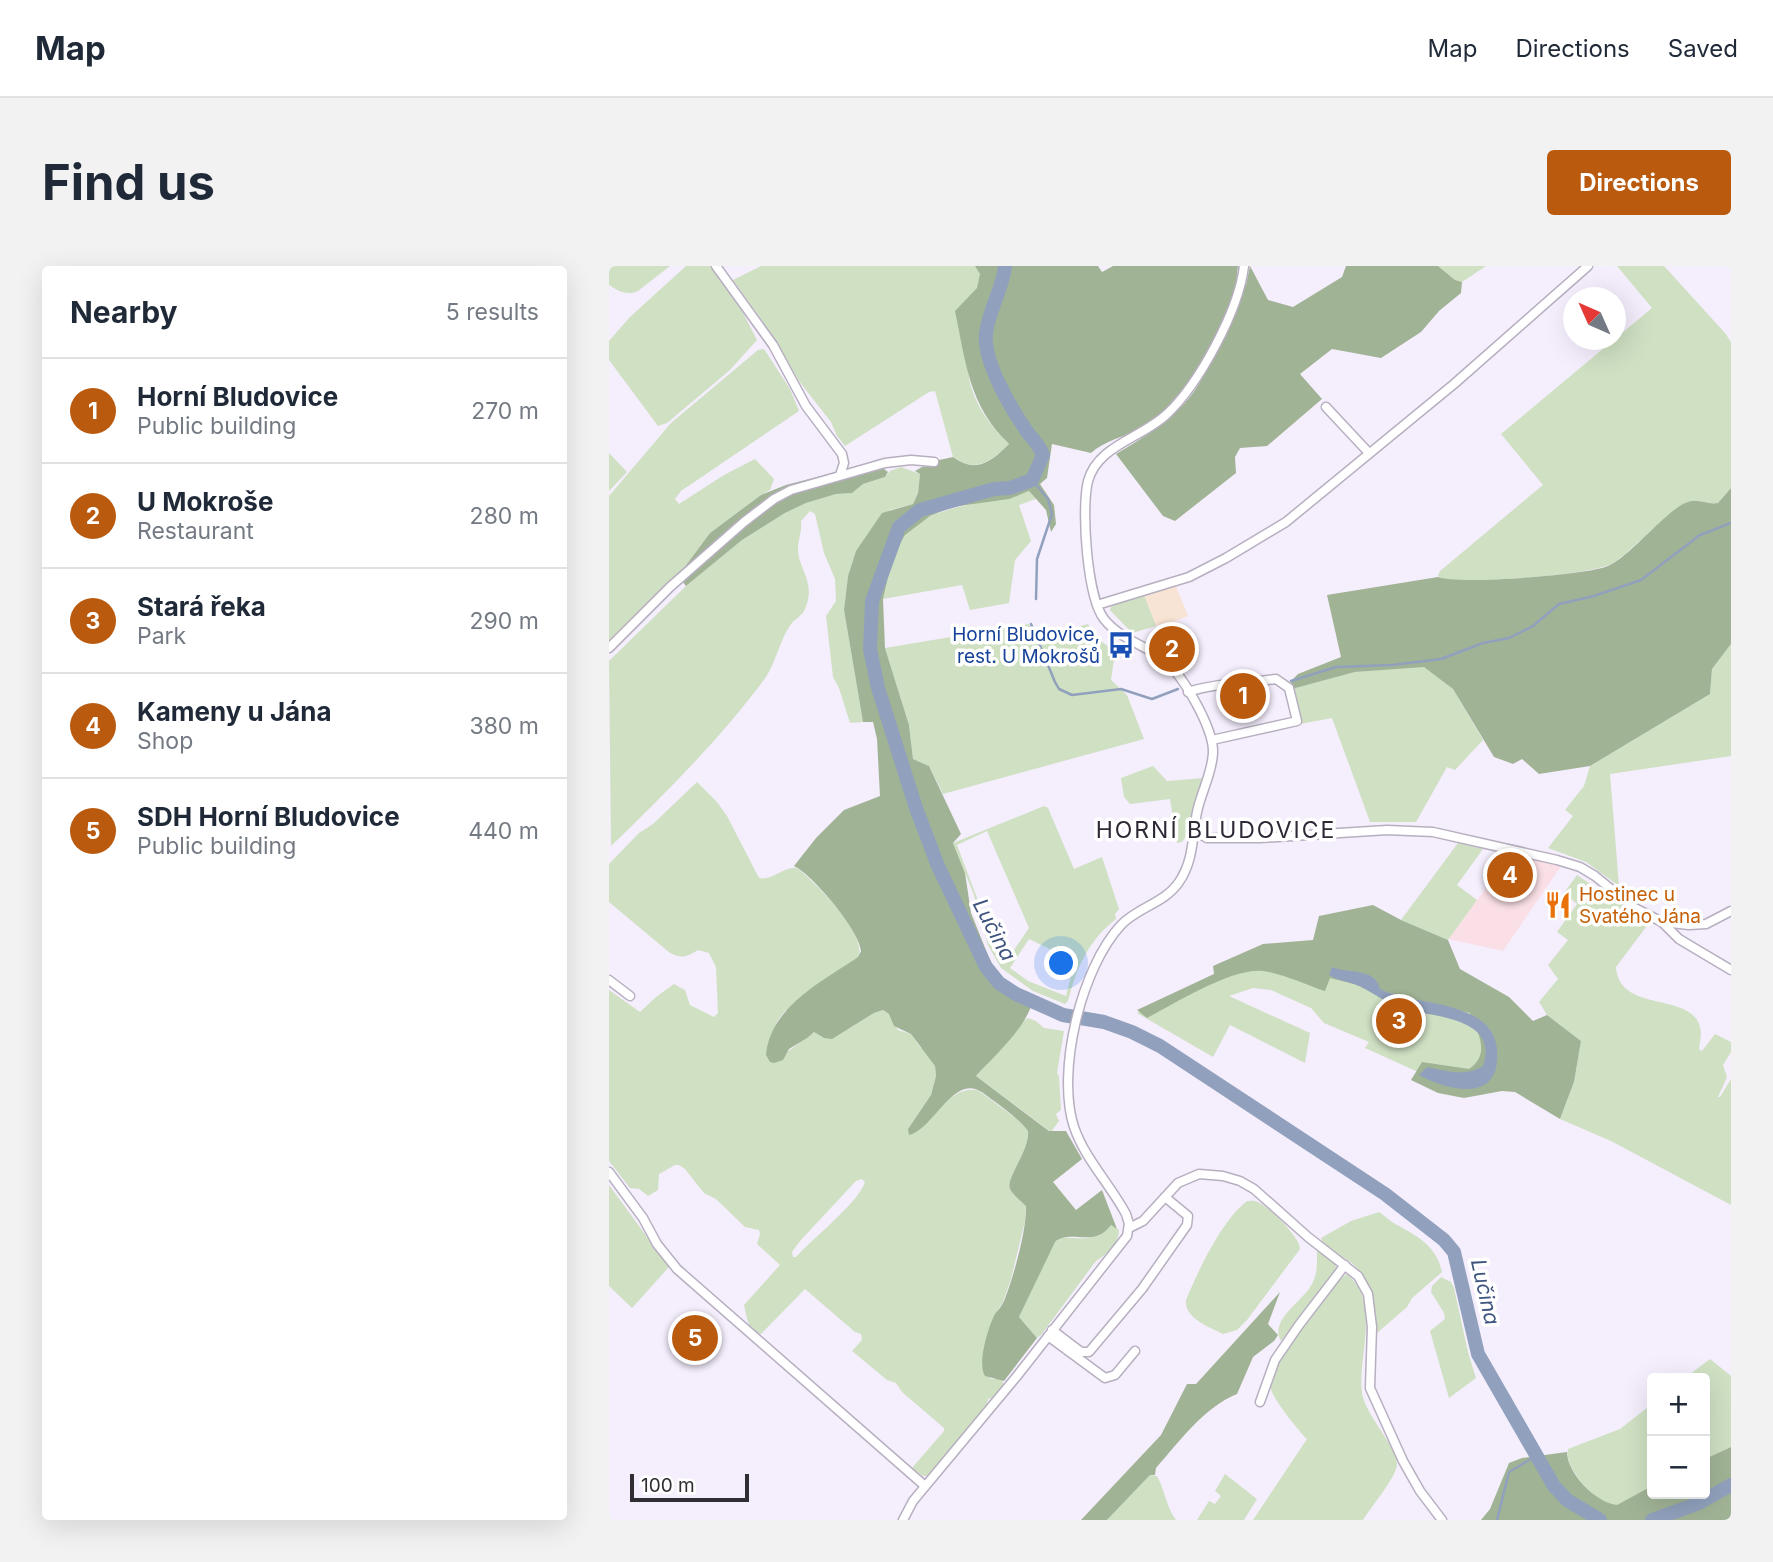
<!DOCTYPE html>
<meta charset="utf-8">
<style>
:root{--surface:#fff;--page:#f2f2f3;--text:#1f2937;--muted:#747a83;--line:#e0e1e3;--accent:#b95a0f}
body{margin:0;font-family:Inter,sans-serif;background:var(--page);color:var(--text)}
.controls{position:absolute;right:21px;bottom:21px;display:grid;overflow:hidden;border-radius:7px;box-shadow:0 7px 28px #0002}
.controls button{width:63px;height:63px;display:grid;place-items:center;padding:0;border:0;border-bottom:2px solid var(--line);background:var(--surface);color:var(--text);font:35px sans-serif}
.compass{position:absolute;left:954px;top:21px;width:63px;height:63px;border-radius:50%;background:var(--surface);box-shadow:0 7px 28px #0002;rotate:315deg}
.scale{position:absolute;left:21px;bottom:18px;width:119px;box-sizing:border-box;padding-left:7px;border:4px solid #302d33;border-top:0;font-size:19px;line-height:24px;white-space:nowrap;color:#302d33;-webkit-text-stroke:5px #fff;paint-order:stroke}
.you{position:absolute;left:453px;top:698px;width:24px;height:24px;margin:-18px;border:5px solid #fff;border-radius:50%;background:#1a73e8;box-shadow:0 0 0 10px #1a73e833}
.badge{display:grid;place-items:center;width:46px;height:46px;border-radius:50%;background:var(--accent);color:#fff;font-size:23px;font-weight:700}
.pin{position:absolute;translate:-50% -50%;border:4px solid #fff;box-shadow:0 2px 7px #0006}
.list{margin:0;padding:0;list-style:none}
h2{display:flex;justify-content:space-between;align-items:center;height:91px;margin:0;padding:0 28px;font-size:30px}
h2 small{font-size:23px;font-weight:400;color:var(--muted)}
.list li{display:grid;grid-template-columns:46px 1fr auto;gap:21px;align-items:center;box-sizing:border-box;height:105px;padding:0 28px;border-top:2px solid var(--line)}
.list b{display:block;font-size:26px;white-space:nowrap}
.list p{margin:0;font-size:23px;white-space:nowrap;color:var(--muted)}
.list em{font-size:23px;font-style:normal;color:var(--muted)}
.map{position:relative;flex:none;width:1122px;height:1254px;overflow:hidden;border-radius:7px}
header{display:flex;align-items:center;gap:42px;box-sizing:border-box;height:98px;padding:0 35px;background:var(--surface);border-bottom:2px solid var(--line)}
header strong{font-size:33px}
nav{display:flex;gap:38px;margin-inline-start:auto;font-size:24px}
.intro{display:flex;align-items:center;justify-content:space-between;box-sizing:border-box;height:168px;padding:0 42px}
h1{margin:0;font-size:49px}
.button{padding:18px 32px;border-radius:7px;background:var(--accent);color:#fff;font-size:24px;font-weight:700}
main{display:flex;gap:42px;padding:0 42px}
aside{flex:1;background:var(--surface);border-radius:7px;box-shadow:0 7px 28px #0002}
.map>svg:first-child{display:block}
.commercial{fill:#fae0e6}
.education{fill:#f8e4d5}
.green{fill:#cfe0c3;fill-rule:evenodd}
.forest{fill:#a1b395}
.water{fill:#91a1bd}
.lines{fill:none;stroke-linecap:round;stroke-linejoin:round}
.stream{stroke:#91a1bd;stroke-width:2.5}
.river{stroke:#91a1bd;stroke-width:14}
.minor-casing{stroke:#b7afc0;stroke-width:11}
.minor{stroke:#fff;stroke-width:8}
.labels{text-anchor:middle;stroke-width:7;stroke-linejoin:round;paint-order:stroke}
.transit-label{font-size:19px;fill:#164399;stroke:#fff;text-anchor:end}
.food-label{font-size:19px;fill:#c56008;stroke:#fff;text-anchor:start}
.water-label{font-size:21px;font-style:italic;fill:#3e547e;stroke:#fff}
.quarter-label{font-size:23px;letter-spacing:2px;fill:#2f2836;stroke:#fff}
</style>
<header>
<strong>Map</strong>
<nav><a>Map</a><a>Directions</a><a>Saved</a></nav>
</header>
<div class="intro"><h1>Find us</h1><a class="button">Directions</a></div>
<main>
<aside>
<h2>Nearby<small>5 results</small></h2>
<ul class="list">
<li><span class="badge">1</span><div><b>Horní Bludovice</b><p>Public building</p></div><em>270 m</em></li>
<li><span class="badge">2</span><div><b>U Mokroše</b><p>Restaurant</p></div><em>280 m</em></li>
<li><span class="badge">3</span><div><b>Stará řeka</b><p>Park</p></div><em>290 m</em></li>
<li><span class="badge">4</span><div><b>Kameny u Jána</b><p>Shop</p></div><em>380 m</em></li>
<li><span class="badge">5</span><div><b>SDH Horní Bludovice</b><p>Public building</p></div><em>440 m</em></li>
</ul>
</aside>
<div class="map">
<svg width="1122" height="1254" viewBox="0 0 1122 1254">
<rect width="100%" height="100%" fill="#f5eefd"/>
<polygon class="commercial" points="901,590 942,596 952,600 894,685 839,673"/>
<polygon class="education" points="566,318 579,350 551,361 549,359 542,360 524,367 501,344 503,339"/>
<g class="green">
<path d="M0,0H61L29,25C18,30 9,25 0,19Z"/>
<polygon points="77,0 101,0 133,45 148,74 121,104 58,157 49,160 0,94 0,75 21,51"/>
<path d="M152,0H366C373,7 373,14 368,22C365,45 357,82 359,103C361,133 380,159 400,178C382,195 367,208 344,191L326,125L320,126L236,180L228,170L222,156L190,115L162,67L124,14Z"/>
<polygon points="829,0 877,0 853,16 846,14"/>
<path d="M1008,0H1055L1116,67L1122,76V222L1109,237C1100,239 1092,234 1083,235C1065,237 1023,287 1002,298C983,309 852,319 831,312L829,310L831,305L934,219L892,168L1043,42Z"/>
<polygon points="155,83 181,123 190,145 72,225 66,233 70,238 115,209 146,193 165,213 161,224 152,229 101,267 69,310 0,377 0,230 62,157 149,84"/>
<polygon points="0,187 18,206 0,225"/>
<path d="M292,201L311,208L309,227L304,238L281,244L247,285L239,310L235,344L254,456L241,457L230,422L224,411L217,350L227,335L226,313L215,287L206,248L201,245L192,255C193,265 190,271 189,281C188,303 208,315 196,343C194,349 186,353 182,358C171,373 167,396 157,411C113,471 55,529 2,580L0,395L77,320L133,274L176,247L197,237L227,228L242,227L254,218L276,211L281,205Z"/>
<path d="M421,225L427,233L410,239L422,275L406,294L400,337L361,344L353,319L274,333C277,319 278,304 283,290C304,234 375,242 421,225Z"/>
<polygon points="535,329 547,360 523,367 501,344 503,339"/>
<polygon points="420,358 427,373 479,358 487,371 506,386 502,414 518,429 535,473 334,528 320,500 304,493 300,459 276,382"/>
<polygon points="1122,378 1122,490 1001,508 1010,620 977,596 939,582 964,550 956,544 975,520 981,500 1101,428 1103,403"/>
<polygon points="815,400 844,423 874,474 846,504 838,501 807,556 761,556 723,452 691,458 683,423 746,406"/>
<polygon points="544,500 558,515 594,512 583,544 579,568 573,576 568,577 561,533 521,538 515,531 512,512"/>
<path d="M88,516L108,536L118,550L150,612C164,615 175,600 188,602C205,615 260,669 249,691L176,745L169,754L159,777L178,786L205,766L215,772L241,762L265,747L274,744L280,748L289,764L302,768L311,781L317,786L326,800L327,810L322,829L299,863L311,864C326,849 346,817 370,825L408,853L419,865C421,885 396,912 401,923C404,929 412,935 417,940L416,955L402,1013L394,1036L386,1049L381,1113H392L395,1118L384,1132L379,1133L378,1139L318,1210H314L303,1202L335,1165V1162L293,1126L287,1117L278,1114L243,1085L253,1074L252,1068L246,1066L196,1023L152,1068C138,1064 138,1051 135,1039L171,999L148,978L151,968L150,964L136,961L107,933L95,927L76,903L70,899H66L50,908L49,924L39,930L30,923L21,922L0,895V724L31,746L47,731L65,718L76,724L81,739L105,751L109,747L107,701L100,687L89,684C77,691 74,693 61,687L0,636V598L30,567L44,558ZM253,913L256,916C250,936 203,973 187,991H184L183,986L191,975L247,915Z"/>
<path d="M435,540L439,542L465,603L493,591L510,643L506,648L507,653C479,675 468,701 459,735L456,738L424,725L392,702L379,679L365,629L344,577ZM378,565L420,662L396,697L382,669L348,579ZM420,673L459,692L465,697L457,730L419,715L401,702Z"/>
<polygon points="849,577 874,583 848,619 868,634 839,674 792,654"/>
<path d="M968,609L1040,657L1007,701C1010,748 1082,725 1091,761C1093,767 1091,776 1090,783L1093,785L1106,768L1122,776V786L1114,799L1118,811L1109,831H1111L1122,813V939L1002,875L951,853L965,816L972,775L938,749L930,736L949,713L939,699L959,674L948,666L968,638L955,627Z"/>
<polygon points="631,702 854,716 888,784 883,803 818,810 756,782 760,776 715,757 702,742 662,724 644,722 620,730 701,767 696,797 621,759 604,791 528,747 601,710"/>
<polygon points="419,752 427,755 435,762 455,765 448,807 450,810 452,844 447,848 450,855 442,866 367,810 409,763 412,756"/>
<polygon points="0,919 60,1001 23,1042 0,1020"/>
<path d="M638,935C643,935 644,934 649,936C661,942 691,971 691,983L638,1054L628,1064L614,1068C600,1061 575,1052 577,1034C589,1005 613,954 638,935Z"/>
<path d="M770,946C776,950 782,956 788,959C809,970 828,981 833,1006L803,1032L798,1041L768,1067C764,1043 765,1019 746,1000C736,989 717,987 712,972L742,955Z"/>
<path d="M502,959L510,964C510,978 498,988 487,995L432,1069L428,1072L410,1051L444,978L453,971C470,973 491,975 502,959Z"/>
<path d="M708,984L726,998L728,1004L672,1075C660,1055 692,1036 701,1021C709,1010 708,997 708,984Z"/>
<path d="M738,1008C773,1038 748,1090 753,1127C756,1149 790,1183 788,1199C786,1213 762,1241 754,1254H644L698,1173C693,1169 663,1132 662,1123C661,1117 662,1107 665,1102C675,1080 719,1021 738,1008Z"/>
<polygon points="832,1011 842,1016 845,1022 859,1086 867,1112 840,1132 821,1065 836,1053 835,1047 822,1026 823,1020"/>
<polygon points="1101,1093 1122,1110 1122,1181 1096,1193 1096,1112 1076,1112"/>
<path d="M1043,1138V1220C1033,1226 1016,1241 1004,1239C986,1236 954,1201 959,1183L1011,1163Z"/>
<polygon points="616,1208 648,1233 635,1254 588,1254 600,1235 606,1238 612,1230 606,1225"/>
<path d="M541,1209L548,1210C556,1224 557,1241 567,1254H498Z"/>
</g>
<g class="forest">
<path d="M366,0H489L493,6L504,0H629L627,17L637,19L641,0L659,34L684,41L733,11L737,0H829L846,14L853,16L852,27L830,45L812,66L772,92L723,83L691,108L713,133L658,180L631,182L626,191L627,207L566,255L554,250L507,188C541,168 580,144 596,106L584,109C569,132 550,152 525,165C510,173 495,175 482,187L443,178L438,212L431,218L445,239L447,258L442,266L437,244L420,225L400,233L343,241L321,250L296,269L284,289L274,333L276,382L300,459L304,493L320,500L352,568L344,577L356,607L362,647L387,709L424,735C416,763 387,788 367,810L440,865H457L473,893L444,916L467,944L493,924L508,963L502,959C485,983 461,962 446,976L410,1051L428,1072L395,1115L376,1110C368,1098 379,1061 386,1048C389,1044 393,1040 395,1035C404,1013 418,963 417,940C412,935 404,929 401,923C396,912 421,885 419,865C409,852 397,844 385,835C379,831 373,825 366,823C341,816 323,864 300,869L299,863L322,829L327,810L326,800L302,768L285,760L280,748L274,744L265,747L223,773L215,772L205,766L198,772L180,783L174,794L165,797L161,796L157,789C161,741 214,715 249,691L252,685C251,665 203,608 185,600L207,572L235,544L271,530L268,473L264,456H254L235,344L239,310L247,285L273,247L304,238L309,227L311,208L306,205L313,201L330,199V194L344,191C367,208 382,196 400,178C360,140 357,97 346,45L368,22L371,8Z"/>
<polygon points="271,200 279,206 276,211 254,218 243,227 227,228 197,237 176,247 133,274 77,320 69,310 101,267 152,229 177,219 227,206 247,207"/>
<path d="M1122,222V378L1103,403L1101,428L981,500L930,508L913,493L904,498L885,491L844,423L815,401L746,406L683,423L682,415L689,408L732,391L718,329L829,311C848,319 979,309 999,300C1024,289 1062,237 1083,235C1092,234 1100,239 1109,237Z"/>
<path d="M764,639L792,654L839,674L851,703L900,731L924,755L938,749L972,775L965,816L951,853L906,826L893,825L855,832L829,827L802,814L813,796L860,803C882,788 869,767 861,747L721,712L716,725C698,719 672,707 654,705C622,702 567,737 538,752L528,744L605,708L604,700L654,678L704,674L710,650Z"/>
<path d="M671,1026L659,1058L669,1069L665,1075L644,1091L628,1128C594,1142 571,1175 547,1202L546,1209H541L498,1254H472L552,1169L578,1118H587Z"/>
<path d="M1122,1181V1254H872L881,1243L900,1197L913,1192L958,1186C958,1207 987,1237 1008,1239L1043,1220V1228H1096V1193Z"/>
</g>
<path class="water" d="M723,701C739,708 766,701 771,723C799,737 855,735 878,760C887,770 889,781 888,795C885,837 835,823 810,809L818,801C838,805 856,811 874,800C891,752 825,751 795,743C776,737 763,725 745,718C736,715 728,714 720,709Z"/>
<g class="lines">
<g class="stream">
<polyline points="423,214 439,233 443,248 428,293 427,333"/>
<polyline points="422,358 446,416 450,423 463,429 512,423 543,433 569,423"/>
<polyline points="682,415 727,401 783,399 832,393 874,377 900,372 924,360 950,338 985,330 1032,314 1091,269 1122,257"/>
<polyline points="888,1254 900,1206 927,1190"/>
</g>
<g class="river">
<path d="M396,0C394,23 379,45 377,68C374,96 403,144 419,167C425,174 431,180 434,189L423,214L401,222L385,223L311,244L290,261L263,335L261,383L269,422L307,542L329,600L377,701L390,717L407,728L454,749L495,756L523,766L551,780L776,928L835,974L845,986L869,1088L945,1220L958,1234L991,1254"/>
<polyline points="1043,1254 1088,1238 1122,1219"/>
</g>
<defs>
<g id="minor">
<polyline points="107,0 164,79 197,140 233,188 235,197 231,209"/>
<polyline points="717,141 760,187"/>
<polyline points="488,339 580,311 617,292 677,256 845,118 979,0"/>
<polyline points="0,382 61,321 135,256 165,233 182,224 276,197 302,194 325,196"/>
<path d="M579,426C607,417 637,417 667,413L680,422L688,455L603,474"/>
<polyline points="586,565 598,572 651,572 778,564 824,566 948,594 971,601 986,610 1024,641 1053,656 1080,659 1097,658 1122,645"/>
<polyline points="1053,656 1070,673 1122,704"/>
<polyline points="0,714 21,730"/>
<polyline points="0,906 34,952 48,978 68,1003 316,1220"/>
<polyline points="520,962 534,955 569,917 590,908 614,910 631,915 645,923 699,971 749,1010 759,1028 763,1061 761,1122 794,1195 811,1225 833,1254"/>
<polyline points="443,1064 472,1086 480,1086 533,1023 578,959 579,950 556,931"/>
<polyline points="439,1070 496,1112 506,1109 526,1085"/>
<polyline points="651,1136 666,1094 690,1059 736,999"/>
<path d="M294,1254L304,1235L408,1110L518,970L520,958L517,948C501,918 476,893 465,861C447,806 472,702 512,659C529,641 556,637 570,616C585,594 583,571 588,546C592,526 603,508 604,487C605,463 574,409 555,394C536,379 511,373 495,353C478,331 472,243 479,215C489,179 533,172 558,148C590,118 630,44 635,0"/>
</g>
</defs>
<use href="#minor" class="minor-casing"/>
<use href="#minor" class="minor"/>
</g>
<defs>
<symbol id="bus-bare" viewBox="-9 -9 18 18"><path d="M-5-6H5V4H4V6H2V4H-2V6H-4V4H-5ZM-3.5-4V0h7V-4ZM-3.5 1.2v1.5H-2V1.2ZM2 1.2v1.5H3.5V1.2Z" fill="#1a4fb4" stroke="#fff" stroke-width="2.5" paint-order="stroke"/></symbol>
<symbol id="restaurant-bare" viewBox="-9 -9 18 18"><path d="M-5-6h1v4h1v-4h1v4h1v-4h1v5L-1.5 .5V6h-2V.5L-5-1ZM5-6V6H3V1.5H1.5Q1.5-4 5-6Z" fill="#e8710a" stroke="#fff" stroke-width="2.5" paint-order="stroke"/></symbol>
</defs>
<g fill-rule="evenodd">
<use href="#bus-bare" x="493" y="360" width="38" height="38"/>
<use href="#restaurant-bare" x="930" y="620" width="38" height="38"/>
</g>
<g class="labels">
<g class="transit-label">
<text x="491" y="375">Horní Bludovice,<tspan x="491" dy="22">rest. U Mokrošů</tspan></text>
</g>
<g class="food-label">
<text x="970" y="635">Hostinec u<tspan x="970" dy="22">Svatého Jána</tspan></text>
</g>
<g class="water-label">
<text transform="translate(385 664) rotate(62)" y="7">Lučina</text>
<text transform="translate(876 1026) rotate(77)" y="7">Lučina</text>
</g>
<g class="quarter-label">
<text x="607" y="572">HORNÍ BLUDOVICE</text>
</g>
</g>
</svg>
<div class="controls">
<button>+</button>
<button>−</button>
</div>
<svg class="compass" viewBox="-18 -18 36 36"><path d="M0-13l5 13h-10z" fill="#e53935"/><path d="M0 13l5-13h-10z" fill="#747a83"/></svg>
<div class="scale">100 m</div>
<div class="you"></div>
<div class="pin badge" style="left:634px;top:430px">1</div>
<div class="pin badge" style="left:563px;top:383px">2</div>
<div class="pin badge" style="left:790px;top:755px">3</div>
<div class="pin badge" style="left:901px;top:609px">4</div>
<div class="pin badge" style="left:86px;top:1072px">5</div>
</div>
</main>
